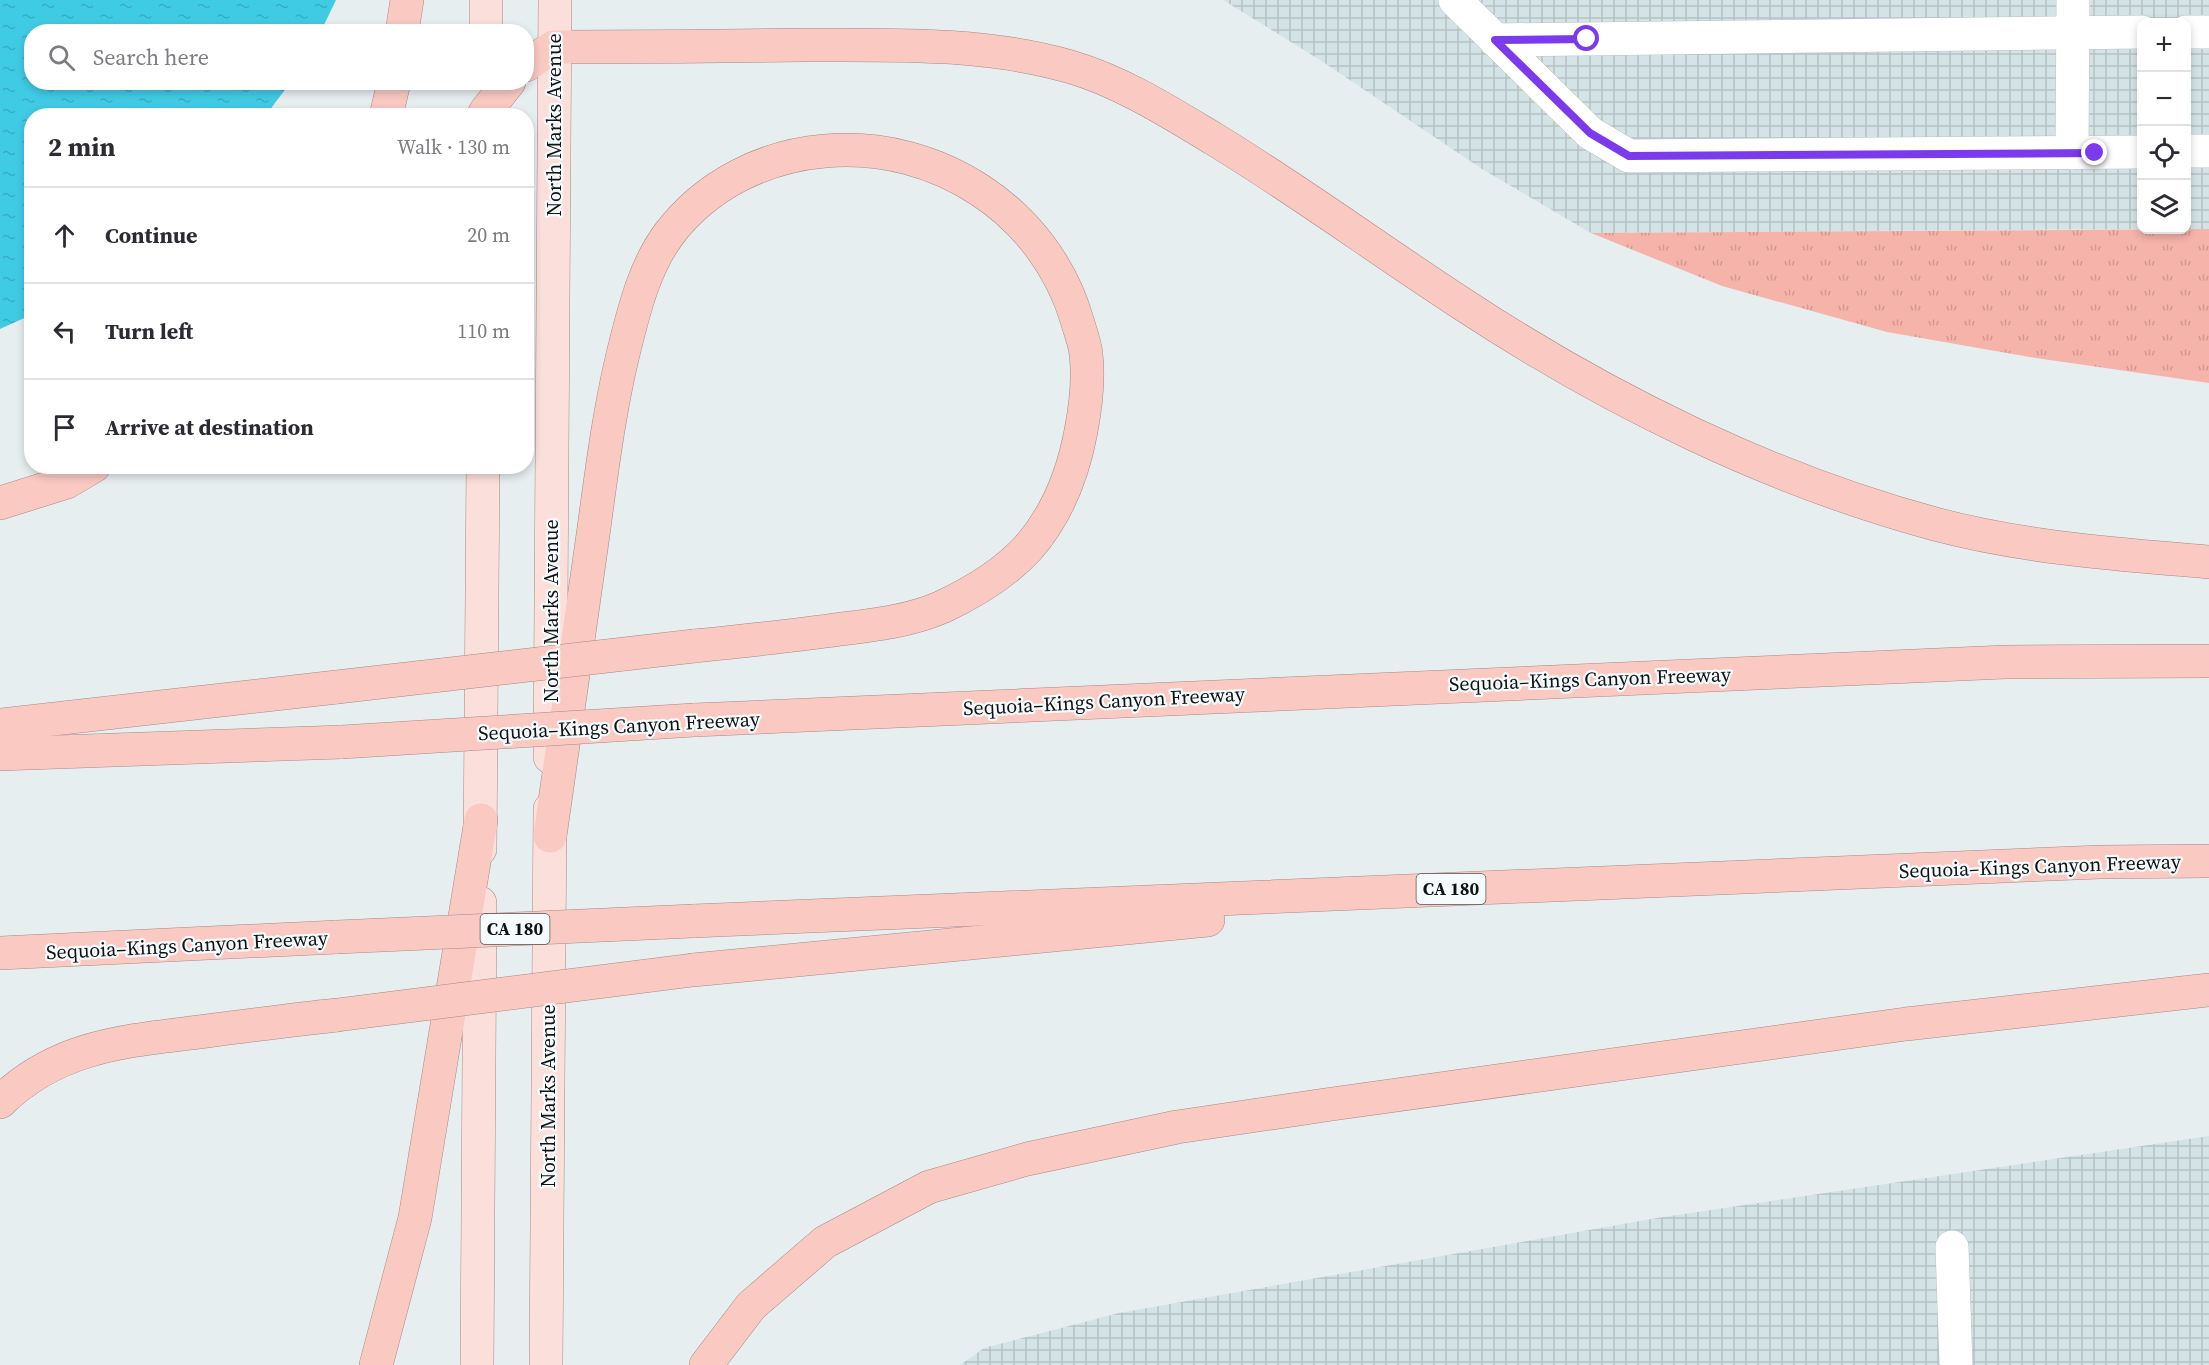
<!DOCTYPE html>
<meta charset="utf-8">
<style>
:root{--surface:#fff;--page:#f2f2f3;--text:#2b2b33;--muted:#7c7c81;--line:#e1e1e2}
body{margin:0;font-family:"Source Serif 4",serif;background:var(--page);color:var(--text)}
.controls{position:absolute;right:18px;top:18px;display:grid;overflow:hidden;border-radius:12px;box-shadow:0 3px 9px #0003}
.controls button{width:54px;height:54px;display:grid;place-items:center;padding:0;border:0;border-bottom:2px solid var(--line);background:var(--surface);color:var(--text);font:30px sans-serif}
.stop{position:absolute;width:18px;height:18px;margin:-14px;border:4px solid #7c3aed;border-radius:50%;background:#fff}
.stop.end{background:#7c3aed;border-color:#fff;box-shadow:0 2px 6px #0008}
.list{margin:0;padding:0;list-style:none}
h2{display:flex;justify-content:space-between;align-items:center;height:78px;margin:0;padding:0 24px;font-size:26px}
h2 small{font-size:20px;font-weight:400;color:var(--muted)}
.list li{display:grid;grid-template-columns:39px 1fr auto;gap:18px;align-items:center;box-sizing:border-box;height:96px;padding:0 24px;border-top:2px solid var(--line)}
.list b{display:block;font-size:22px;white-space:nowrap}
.list em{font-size:20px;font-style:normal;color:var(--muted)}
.icon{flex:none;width:33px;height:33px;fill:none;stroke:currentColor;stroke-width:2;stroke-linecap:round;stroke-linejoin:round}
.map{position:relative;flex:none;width:2209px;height:1365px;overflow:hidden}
.search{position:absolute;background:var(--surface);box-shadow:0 3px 9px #0003;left:24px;top:24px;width:510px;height:66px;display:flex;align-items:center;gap:15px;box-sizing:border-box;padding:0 21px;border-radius:24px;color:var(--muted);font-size:22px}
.panel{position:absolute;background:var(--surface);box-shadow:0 3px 9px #0003;left:24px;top:108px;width:510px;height:366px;border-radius:24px}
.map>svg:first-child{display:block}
.industrial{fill:url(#industrial-grid)}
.grass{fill:url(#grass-tufts)}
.water{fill:url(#water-ripples)}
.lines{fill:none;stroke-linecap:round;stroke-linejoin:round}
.minor-casing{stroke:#bcc2c4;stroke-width:34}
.major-casing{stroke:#a78985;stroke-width:34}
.highway-casing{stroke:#a78985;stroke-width:34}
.minor{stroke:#fff;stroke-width:33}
.major{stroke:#fbdfda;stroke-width:33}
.highway{stroke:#f9c9c2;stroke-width:33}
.highway-bridge-casing{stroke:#a78985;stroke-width:34;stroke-linecap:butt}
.highway-bridge{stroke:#f9c9c2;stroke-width:33}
.route{stroke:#7c3aed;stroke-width:8}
.labels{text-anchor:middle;stroke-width:4.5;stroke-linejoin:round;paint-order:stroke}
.shield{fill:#f5fbfc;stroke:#555859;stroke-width:1.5}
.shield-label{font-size:18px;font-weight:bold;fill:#101213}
.street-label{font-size:20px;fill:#101213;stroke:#f5fbfc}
</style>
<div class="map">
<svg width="2209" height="1365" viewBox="0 0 2209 1365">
<defs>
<pattern id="industrial-grid" width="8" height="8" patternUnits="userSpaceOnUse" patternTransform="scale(1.5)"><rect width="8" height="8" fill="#d4e3e6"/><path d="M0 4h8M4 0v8" fill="none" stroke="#b5c2c4"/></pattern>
<pattern id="grass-tufts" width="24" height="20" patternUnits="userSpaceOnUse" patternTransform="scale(1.5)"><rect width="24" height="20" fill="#f6b3aa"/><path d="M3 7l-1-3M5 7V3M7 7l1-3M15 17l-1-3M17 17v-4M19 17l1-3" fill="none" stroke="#d29991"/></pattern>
<pattern id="water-ripples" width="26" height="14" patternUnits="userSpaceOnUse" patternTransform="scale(1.5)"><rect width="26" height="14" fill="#40cbe4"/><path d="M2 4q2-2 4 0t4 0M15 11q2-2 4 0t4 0" fill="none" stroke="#37adc3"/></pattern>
</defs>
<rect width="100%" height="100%" fill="#e7eeef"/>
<g class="industrial">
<polygon points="1223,0 2209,0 2209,229 2187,229 2186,22 2142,22 2141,229 1591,233 1482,169 1320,60"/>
<polygon points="2209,1136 2209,1365 960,1365 984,1348 1119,1313 1657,1218"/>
</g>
<polygon class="grass" points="2209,229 2209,383 2036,358 1887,332 1722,286 1591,233"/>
<polygon class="water" points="0,0 336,0 321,31 32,32 32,82 290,83 266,115 32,116 31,315 0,329"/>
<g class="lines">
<defs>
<g id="minor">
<polyline points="1455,0 1590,133 1629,156 2142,152"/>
<polyline points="2186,32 2209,32"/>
<polyline points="1495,40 2142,32"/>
<polyline points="2186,151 2209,151"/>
<polyline points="2072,153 2073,0"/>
<polyline points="1952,1247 1956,1365"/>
</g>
<g id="major">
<polyline points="486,32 486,0"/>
<polyline points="550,757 555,0"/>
<polyline points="480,849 483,466"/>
<polyline points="477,1365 480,903"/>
<polyline points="546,1365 550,809"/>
</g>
<g id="highway">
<polyline points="402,32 407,0"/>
<path d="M526,65L554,47C638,47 721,46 805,45C893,45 985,42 1071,67C1122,82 1169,112 1214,139C1301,192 1382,252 1467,307C1609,400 1771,480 1935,524C2025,548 2117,554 2209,562"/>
<polyline points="485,112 509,82"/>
<polyline points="386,116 394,82"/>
<polyline points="0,503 67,482 94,466"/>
<polyline points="694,720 2005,662 2209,661"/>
<polyline points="0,725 337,687"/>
<polyline points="0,754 342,742"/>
<path d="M550,836C564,736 579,635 593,535C602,469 610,403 627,338C636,303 646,265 669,234C706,185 764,156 825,151C937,141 1045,211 1077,320C1080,331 1085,343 1086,354C1089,380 1086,405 1081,431C1073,474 1057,515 1028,548C1005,573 972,593 942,607C910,621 875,625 841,629C792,636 743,641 694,646"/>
<polyline points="693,921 2100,862 2209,861"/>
<polyline points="0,953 337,937"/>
<polyline points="693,970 1208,920"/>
<path d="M0,1102C57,1046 125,1041 199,1032C245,1026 291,1020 337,1015"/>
<polyline points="376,1365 415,1218 481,820"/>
<polyline points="706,1365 751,1306 825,1242 929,1187 1027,1159 1177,1127 1332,1104 1906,1024 2209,990"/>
</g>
</defs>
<use href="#minor" class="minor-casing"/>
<use href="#major" class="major-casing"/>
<use href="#highway" class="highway-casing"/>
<use href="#minor" class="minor"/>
<use href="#major" class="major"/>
<use href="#highway" class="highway"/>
<defs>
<g id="highway-bridge">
<polyline points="337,687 694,646"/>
<polyline points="342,742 694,720"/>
<polyline points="337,937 693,921"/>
<polyline points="337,1015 693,970"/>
</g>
</defs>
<use href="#highway-bridge" class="highway-bridge-casing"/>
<use href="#highway-bridge" class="highway-bridge"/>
</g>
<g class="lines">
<polyline class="route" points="1587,39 1495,40 1590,133 1629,156 2095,153"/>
</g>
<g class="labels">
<g class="shield">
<rect x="1416.5" y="874" width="69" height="30" rx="4.5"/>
<rect x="480.5" y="914" width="69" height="30" rx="4.5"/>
</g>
<g class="shield-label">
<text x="1451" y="895">CA 180</text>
<text x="515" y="935">CA 180</text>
</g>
<g class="street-label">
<text transform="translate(554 125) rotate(-90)" y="7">North Marks Avenue</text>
<text transform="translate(551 611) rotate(-90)" y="7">North Marks Avenue</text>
<text transform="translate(1590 679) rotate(-2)" y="7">Sequoia–Kings Canyon Freeway</text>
<text transform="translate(1104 701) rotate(-3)" y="7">Sequoia–Kings Canyon Freeway</text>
<text transform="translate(619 726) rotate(-3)" y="7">Sequoia–Kings Canyon Freeway</text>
<text transform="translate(2040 866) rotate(-2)" y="7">Sequoia–Kings Canyon Freeway</text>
<text transform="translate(187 945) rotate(-3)" y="7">Sequoia–Kings Canyon Freeway</text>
<text transform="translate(548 1096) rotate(-90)" y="7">North Marks Avenue</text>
</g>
</g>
</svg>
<div class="controls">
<button>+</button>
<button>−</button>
<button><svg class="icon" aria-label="locate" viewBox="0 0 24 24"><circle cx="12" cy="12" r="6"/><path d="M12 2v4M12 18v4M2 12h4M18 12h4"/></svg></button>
<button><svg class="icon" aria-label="layers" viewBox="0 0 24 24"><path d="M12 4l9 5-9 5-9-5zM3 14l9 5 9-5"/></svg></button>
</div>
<div class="stop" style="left:1587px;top:39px"></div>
<div class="stop end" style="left:2095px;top:153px"></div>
<div class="search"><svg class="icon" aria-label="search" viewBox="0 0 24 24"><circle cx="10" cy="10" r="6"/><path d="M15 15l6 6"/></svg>Search here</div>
<section class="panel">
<h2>2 min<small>Walk · 130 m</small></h2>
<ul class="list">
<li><svg class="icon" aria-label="ahead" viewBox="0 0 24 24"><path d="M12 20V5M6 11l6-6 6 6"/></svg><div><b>Continue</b></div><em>20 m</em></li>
<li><svg class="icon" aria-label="left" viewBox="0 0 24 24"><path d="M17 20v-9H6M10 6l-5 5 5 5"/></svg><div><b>Turn left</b></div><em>110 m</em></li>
<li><svg class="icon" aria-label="arrive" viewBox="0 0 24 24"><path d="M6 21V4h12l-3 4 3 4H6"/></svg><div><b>Arrive at destination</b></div></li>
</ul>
</section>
</div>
